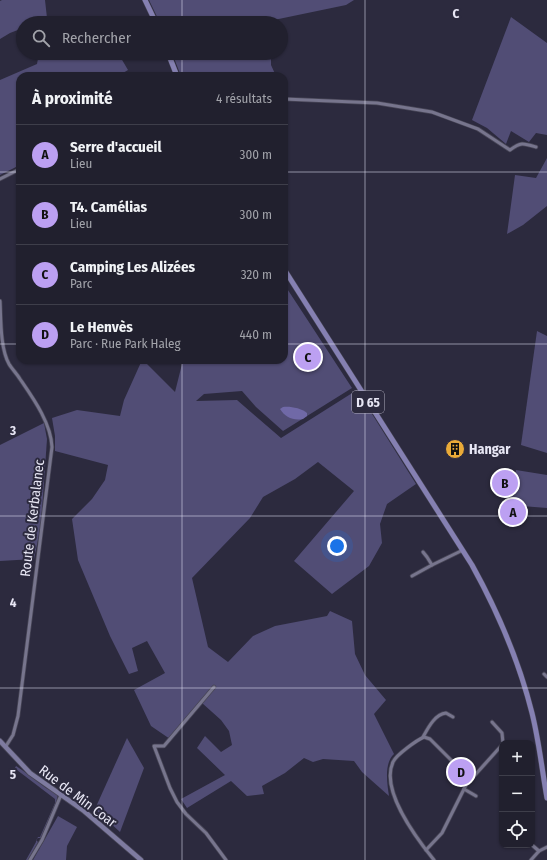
<!DOCTYPE html>
<html lang="fr">
<meta charset="utf-8">
<style>
:root{--surface:#21202e;--page:#292836;--text:#f1f3f6;--muted:#a2a3aa;--line:#3e3e4a;--accent:#bca0f2}
body{margin:0;font-family:"Fira Sans Condensed",sans-serif;background:var(--page);color:var(--text)}
.controls{position:absolute;right:12px;bottom:12px;display:grid;overflow:hidden;border-radius:8px;box-shadow:0 1px 3px #0004}
.controls button{width:36px;height:36px;display:grid;place-items:center;padding:0;border:0;border-bottom:1px solid var(--line);background:var(--surface);color:var(--text);font:20px sans-serif}
.you{position:absolute;left:337px;top:546px;width:14px;height:14px;margin:-10px;border:3px solid #fff;border-radius:50%;background:#1a73e8;box-shadow:0 0 0 6px #1a73e833}
.badge{display:grid;place-items:center;width:26px;height:26px;border-radius:50%;background:var(--accent);color:#111;font-size:13px;font-weight:700}
.pin{position:absolute;translate:-50% -50%;border:2px solid #fff;box-shadow:0 1px 4px #0006}
.list{margin:0;padding:0;list-style:none}
h2{display:flex;justify-content:space-between;align-items:center;height:52px;margin:0;padding:0 16px;font-size:17px}
h2 small{font-size:13px;font-weight:400;color:var(--muted)}
.list li{display:grid;grid-template-columns:26px 1fr auto;gap:12px;align-items:center;box-sizing:border-box;height:60px;padding:0 16px;border-top:1px solid var(--line)}
.list b{display:block;font-size:15px;white-space:nowrap}
.list p{margin:0;font-size:13px;white-space:nowrap;color:var(--muted)}
.list em{font-size:13px;font-style:normal;color:var(--muted)}
.icon{flex:none;width:22px;height:22px;fill:none;stroke:currentColor;stroke-width:2;stroke-linecap:round;stroke-linejoin:round}
.map{position:relative;flex:none;width:547px;height:860px;overflow:hidden}
.search{position:absolute;background:var(--surface);box-shadow:0 1px 3px #0004;left:16px;top:16px;width:272px;height:44px;display:flex;align-items:center;gap:10px;box-sizing:border-box;padding:0 14px;border-radius:22px;color:var(--muted);font-size:15px}
.panel{position:absolute;background:var(--surface);box-shadow:0 1px 3px #0004;left:16px;top:72px;width:272px;height:292px;border-radius:12px}
.map>svg:first-child{display:block}
.green{fill:#514d75}
.water{fill:#7069a7}
.lines{fill:none;stroke-linecap:round;stroke-linejoin:round}
.street-casing{stroke:#484657;stroke-width:4.5}
.secondary-casing{stroke:#484657;stroke-width:6}
.primary-casing{stroke:#484657;stroke-width:6}
.street{stroke:#77758d;stroke-width:3}
.secondary{stroke:#7e7ba0;stroke-width:4.5}
.primary{stroke:#8580b2;stroke-width:5}
.grid{fill:none;stroke:#e8e7f5;stroke-width:1;stroke-opacity:0.55}
.labels{text-anchor:middle;stroke-width:4;stroke-linejoin:round;paint-order:stroke}
.shield{fill:#2c2a3e;stroke:#b0aebe;stroke-width:1}
.shield-label{font-size:13px;font-weight:bold;fill:#e8e7f5}
.poi-label{font-size:14px;font-weight:bold;fill:#e8e7f5;stroke:#2c2a3e;text-anchor:start}
.street-label{font-size:14px;fill:#e8e7f5;stroke:#2c2a3e}
.grid-label{font-size:13px;text-anchor:middle;font-weight:bold;fill:#e8e7f5;stroke:#2c2a3e;stroke-width:4;stroke-linejoin:round;paint-order:stroke}
</style>
<div class="map">
<svg width="547" height="860" viewBox="0 0 547 860">
<rect width="100%" height="100%" fill="#2c2a3e"/>
<g class="green">
<polygon points="2,0 45,0 47,18 34,23 23,23 23,28 10,33 0,39 0,1"/>
<polygon points="149,0 354,0 346,5 269,21 269,23 160,23"/>
<polygon points="511,17 547,43 547,135 536,133 529,142 511,131 506,144 487,128 472,120"/>
<polygon points="39,53 118,53 128,70 118,76 83,76 83,75 74,76 20,76 20,165 0,175 0,80 37,64"/>
<polygon points="172,53 271,53 271,65 276,76 181,76"/>
<polygon points="547,158 547,206 523,225 507,234 515,175 536,178"/>
<path d="M284,284L352,388L283,431L256,407L242,391L204,394L196,401L237,400L281,438L357,390L416,484L387,504L380,524L382,543L369,566L332,594L294,561L354,491L318,462L295,479L263,497L250,518L192,578L208,647L228,662L253,636L275,626L327,616L330,611L352,621L355,654L365,675L386,700L374,714L394,754C384,763 387,783 389,796L362,772L354,761L323,759L313,762L304,758L285,773L262,786L264,794L247,796L231,781L187,808L181,799L225,775L197,748L205,736L221,752L232,745L229,731L221,720L202,703L170,739L151,726L134,690L165,673L147,641L132,648L138,671L129,674L110,636L78,560L72,519L92,499L105,480L108,465L55,451V436L52,418L77,410L120,416L124,400L142,360H143L175,392L183,360H284Z"/>
<polygon points="537,331 547,336 547,453 521,445"/>
<polygon points="44,423 47,439 41,525 34,559 0,561 0,445"/>
<polygon points="516,470 547,475 547,508 509,505"/>
<polygon points="127,738 144,768 120,832 95,809"/>
<polygon points="16,766 22,770 46,788 58,794 56,805 41,838 38,838 36,840 38,842 28,860 26,860 36,842 36,841 38,837 40,837 55,803 55,799 17,770 15,768"/>
<polygon points="58,816 77,827 67,846 66,860 33,860"/>
</g>
<path class="water" d="M283,407C290,406 301,408 307,413V416L303,419C293,421 285,417 280,409Z"/>
<g class="lines">
<defs>
<g id="street">
<path d="M284,99L377,103L432,112L478,129L510,150C521,142 523,143 536,147"/>
<polyline points="0,179 20,169"/>
<path d="M0,301C1,319 0,348 9,364C12,369 17,374 20,379C33,398 51,423 52,447L18,716L13,735L6,746"/>
<polyline points="423,552 427,557 432,565"/>
<polyline points="412,576 432,565 463,550"/>
<polyline points="544,674 547,677"/>
<polyline points="214,687 164,746 154,746 170,788 177,802 186,814 206,833 226,860"/>
<polyline points="492,722 502,733 503,743"/>
<path d="M423,737C428,728 435,714 446,713L453,717"/>
<polyline points="464,789 476,796"/>
<polyline points="532,845 539,851"/>
<polyline points="426,850 442,833 466,785 502,745"/>
<polyline points="30,860 42,840 61,795"/>
<path d="M434,860C417,839 380,790 393,762C396,755 417,740 424,737L430,739L453,762"/>
<polyline points="531,860 539,851 547,847"/>
</g>
<polyline id="secondary" points="0,741 30,773 84,811 141,860"/>
<g id="primary">
<polyline points="145,0 156,23"/>
<polyline points="168,53 177,76"/>
<path d="M284,269L472,565C498,612 519,661 532,713C539,741 542,770 547,798"/>
</g>
</defs>
<use href="#street" class="street-casing"/>
<use href="#secondary" class="secondary-casing"/>
<use href="#primary" class="primary-casing"/>
<use href="#street" class="street"/>
<use href="#secondary" class="secondary"/>
<use href="#primary" class="primary"/>
</g>
<path class="grid" d="M182,0V23M365,0V860M182,53V76M0,172H20M284,172H547M0,344H20M284,344H547M182,360V860M0,516H547M0,688H547"/>
<defs>
<symbol id="building-disc" viewBox="-11 -11 22 22"><circle r="9.5" fill="#eaaa38" stroke="#2c2a3e"/><path d="M-4-6H4V6H1V3H-1V6H-4ZM-2.5-4.3h1.7v1.8h-1.7ZM.8-4.3h1.7v1.8H.8ZM-2.5-1h1.7V.8h-1.7ZM.8-1h1.7V.8H.8Z" fill="#111"/></symbol>
</defs>
<g fill-rule="evenodd">
<use href="#building-disc" x="444" y="438" width="22" height="22"/>
</g>
<g class="labels">
<rect class="shield" x="352" y="391" width="32" height="22" rx="3"/>
<g class="shield-label">
<text x="368" y="407">D 65</text>
</g>
<g class="poi-label">
<text x="469" y="454">Hangar</text>
</g>
<g class="street-label">
<text transform="translate(32 518) rotate(-83)" y="5">Route de Kerbalanec</text>
<text transform="translate(78 796) rotate(37)" y="5">Rue de Min Coar</text>
</g>
</g>
<g class="grid-label">
<text x="456" y="18">C</text>
<text x="13" y="435">3</text>
<text x="13" y="607">4</text>
<text x="13" y="779">5</text>
</g>
</svg>
<div class="controls">
<button>+</button>
<button>−</button>
<button><svg class="icon" aria-label="locate" viewBox="0 0 24 24"><circle cx="12" cy="12" r="6"/><path d="M12 2v4M12 18v4M2 12h4M18 12h4"/></svg></button>
</div>
<div class="you"></div>
<div class="pin badge" style="left:513px;top:512px">A</div>
<div class="pin badge" style="left:505px;top:483px">B</div>
<div class="pin badge" style="left:308px;top:357px">C</div>
<div class="pin badge" style="left:461px;top:772px">D</div>
<div class="search"><svg class="icon" aria-label="search" viewBox="0 0 24 24"><circle cx="10" cy="10" r="6"/><path d="M15 15l6 6"/></svg>Rechercher</div>
<section class="panel">
<h2>À proximité<small>4 résultats</small></h2>
<ul class="list">
<li><span class="badge">A</span><div><b>Serre d'accueil</b><p>Lieu</p></div><em>300 m</em></li>
<li><span class="badge">B</span><div><b>T4. Camélias</b><p>Lieu</p></div><em>300 m</em></li>
<li><span class="badge">C</span><div><b>Camping Les Alizées</b><p>Parc</p></div><em>320 m</em></li>
<li><span class="badge">D</span><div><b>Le Henvès</b><p>Parc · Rue Park Haleg</p></div><em>440 m</em></li>
</ul>
</section>
</div>
